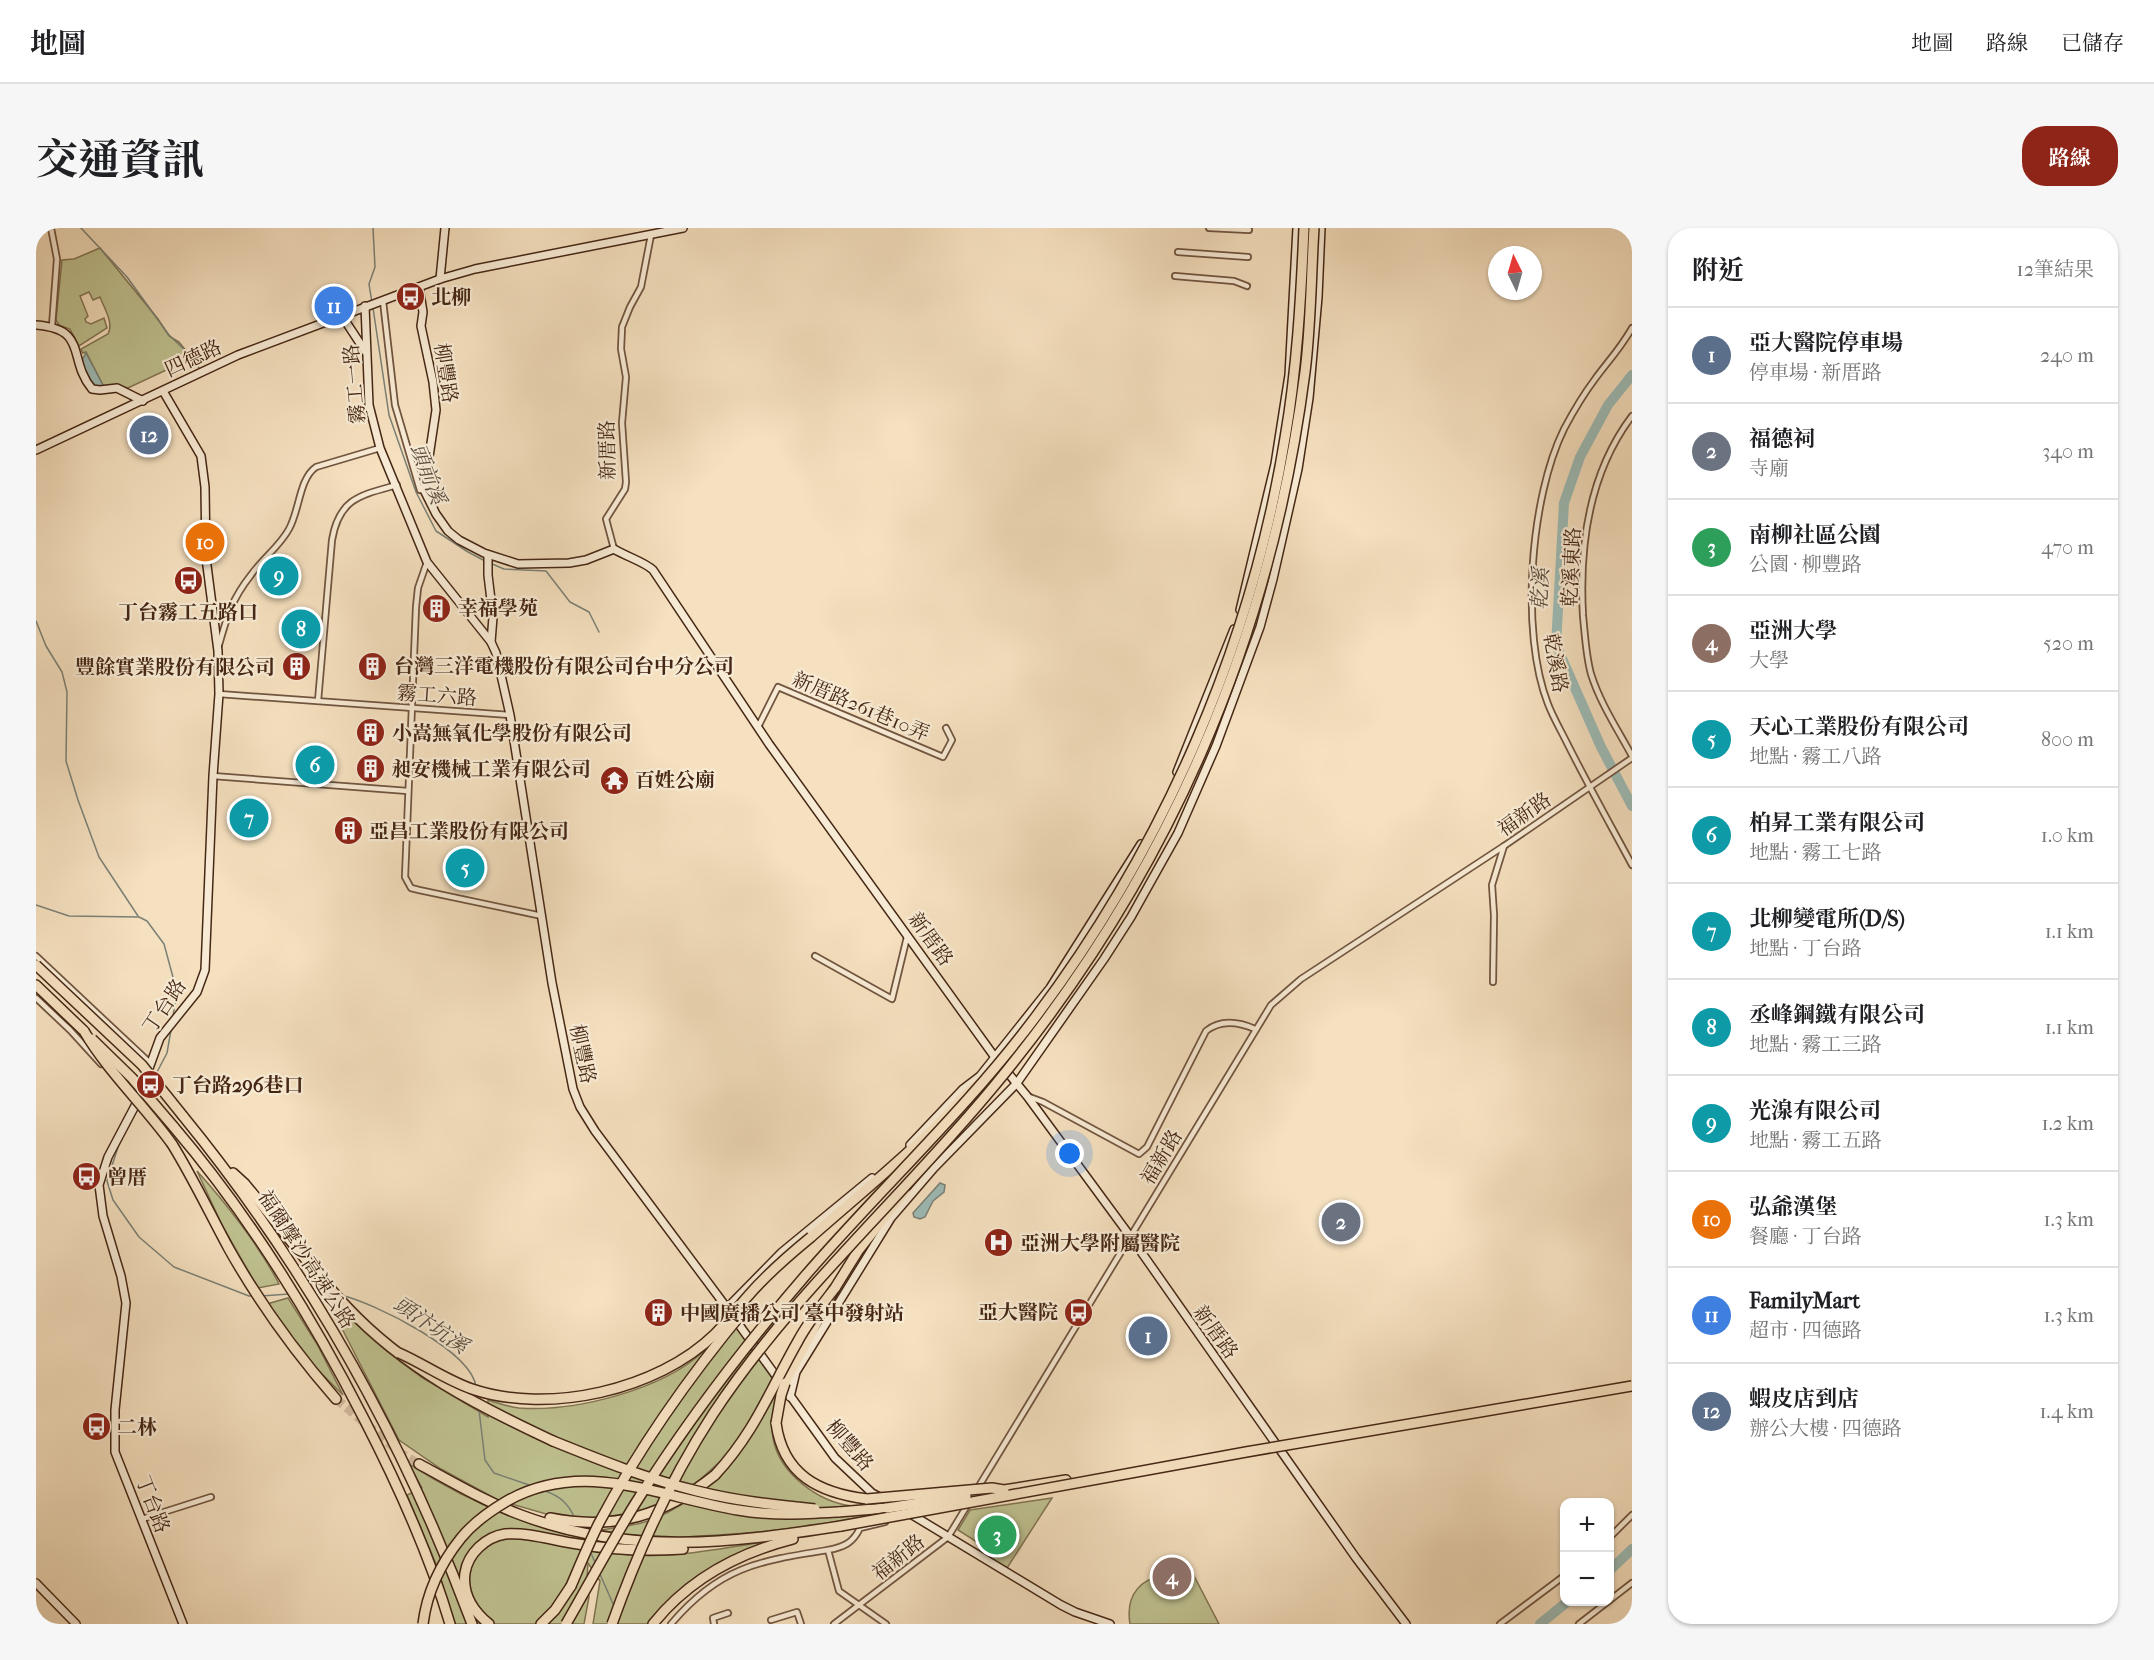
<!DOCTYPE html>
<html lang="zh-TW">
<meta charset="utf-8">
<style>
:root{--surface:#fff;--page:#f6f6f6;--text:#202124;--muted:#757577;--line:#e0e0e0;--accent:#8f2418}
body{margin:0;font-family:"IM FELL French Canon","Noto Serif TC",serif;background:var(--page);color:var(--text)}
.controls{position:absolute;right:18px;bottom:18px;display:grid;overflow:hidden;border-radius:12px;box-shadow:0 2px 4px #0004}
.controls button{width:54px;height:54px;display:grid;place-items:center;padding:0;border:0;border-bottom:2px solid var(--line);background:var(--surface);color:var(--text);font:30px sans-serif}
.compass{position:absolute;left:1452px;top:18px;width:54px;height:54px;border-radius:50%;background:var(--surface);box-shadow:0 2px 4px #0004;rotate:355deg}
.you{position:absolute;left:1034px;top:926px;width:21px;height:21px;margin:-15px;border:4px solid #fff;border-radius:50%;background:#1a73e8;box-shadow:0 0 0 9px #1a73e833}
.badge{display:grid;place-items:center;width:39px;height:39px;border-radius:50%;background:var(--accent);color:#fff;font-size:20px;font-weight:700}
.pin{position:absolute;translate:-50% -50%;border:3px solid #fff;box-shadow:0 2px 6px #0006}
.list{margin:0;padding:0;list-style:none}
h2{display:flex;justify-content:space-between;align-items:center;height:78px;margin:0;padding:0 24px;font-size:26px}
h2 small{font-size:20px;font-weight:400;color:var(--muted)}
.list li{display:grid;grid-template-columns:39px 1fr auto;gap:18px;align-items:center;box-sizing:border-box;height:96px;padding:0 24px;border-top:2px solid var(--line)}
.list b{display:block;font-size:22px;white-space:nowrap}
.list p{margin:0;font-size:20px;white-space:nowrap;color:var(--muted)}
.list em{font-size:20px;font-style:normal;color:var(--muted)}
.map{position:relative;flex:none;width:1596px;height:1396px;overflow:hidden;border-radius:24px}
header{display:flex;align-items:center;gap:36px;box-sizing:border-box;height:84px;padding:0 30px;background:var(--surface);border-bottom:2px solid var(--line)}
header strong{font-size:28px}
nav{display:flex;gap:33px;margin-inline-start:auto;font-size:21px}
.intro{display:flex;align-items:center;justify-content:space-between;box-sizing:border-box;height:144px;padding:0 36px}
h1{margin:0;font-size:42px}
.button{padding:15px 27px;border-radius:24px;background:var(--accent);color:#fff;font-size:21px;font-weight:700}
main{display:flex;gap:36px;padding:0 36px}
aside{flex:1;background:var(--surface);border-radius:24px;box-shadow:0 2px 4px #0004}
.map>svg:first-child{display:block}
.green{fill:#bfc190;stroke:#827452;stroke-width:1.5}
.water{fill:#9dbcb7;stroke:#7a8076;stroke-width:1.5}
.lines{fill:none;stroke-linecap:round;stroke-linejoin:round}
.stream{stroke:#7a8076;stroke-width:1.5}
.river{stroke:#9dbcb7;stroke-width:10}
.highway-tunnel{stroke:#d2bb9d;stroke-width:9;stroke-dasharray:9 4.5;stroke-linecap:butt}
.street-casing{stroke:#715540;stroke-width:8}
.secondary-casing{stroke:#452715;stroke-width:10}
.highway-casing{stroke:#452715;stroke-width:12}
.street{stroke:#f8ebd5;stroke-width:4.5}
.secondary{stroke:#f8ebd5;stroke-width:7}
.highway{stroke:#f5e0bf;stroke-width:9}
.highway-bridge-casing{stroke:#452715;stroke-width:12;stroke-linecap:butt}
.highway-bridge{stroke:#f5e0bf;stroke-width:9}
.labels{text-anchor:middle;stroke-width:4.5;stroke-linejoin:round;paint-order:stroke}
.poi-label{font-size:20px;font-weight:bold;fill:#452715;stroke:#f8ebd5;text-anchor:start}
.street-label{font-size:20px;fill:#452715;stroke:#f8ebd5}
.water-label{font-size:21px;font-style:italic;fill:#5b4c3e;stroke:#f8ebd5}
</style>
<header>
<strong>地圖</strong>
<nav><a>地圖</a><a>路線</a><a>已儲存</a></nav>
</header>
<div class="intro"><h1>交通資訊</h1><a class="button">路線</a></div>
<main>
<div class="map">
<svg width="1596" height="1396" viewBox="0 0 1596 1396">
<rect width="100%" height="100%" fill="#f5e0bf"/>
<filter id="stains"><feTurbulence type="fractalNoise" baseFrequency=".00333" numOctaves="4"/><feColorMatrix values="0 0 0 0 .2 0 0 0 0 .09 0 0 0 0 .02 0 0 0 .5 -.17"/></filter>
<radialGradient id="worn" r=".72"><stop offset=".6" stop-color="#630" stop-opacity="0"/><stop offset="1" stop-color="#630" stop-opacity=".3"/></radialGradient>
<g class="green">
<path d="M64,20L122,91L133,108L143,114L156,130L92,160L85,158L69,161L50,124L47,125L45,121L72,106C78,95 68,80 64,69L57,72L53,64L44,68L52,88L49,91L50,94L55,96L68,90L71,100L43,118L34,101L23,97L20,92L26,32L38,31Z"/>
<path d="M161,943C190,975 224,1019 243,1056L222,1060L186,997Z"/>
<polygon points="252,1070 281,1116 307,1167 270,1130 231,1076"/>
<path d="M307,1082L347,1120L385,1149L452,1189V1172C462,1175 473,1179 483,1180C539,1184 626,1162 668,1123C678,1113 686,1102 695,1092L744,1160C741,1176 734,1193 737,1210C743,1245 782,1274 816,1278C827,1279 838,1276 849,1275L867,1289L822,1298L820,1290C768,1300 718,1306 665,1308C632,1310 598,1312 565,1302C581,1299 597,1298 612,1293C640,1284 674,1258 694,1237L687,1231L659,1256L635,1273L586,1288L552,1291L517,1288L462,1272L405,1241L363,1212L298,1085Z"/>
<path d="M372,1235C450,1286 519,1308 612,1318L569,1323C622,1335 680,1321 734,1313L709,1323L613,1396H557L564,1353L552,1335L551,1350L553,1369L548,1396H419L400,1336L371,1267L386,1260Z"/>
<polygon points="1016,1270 971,1340 949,1328 952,1321 922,1302 934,1282"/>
<path d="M1135,1346L1149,1350L1157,1346L1183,1396H1094C1089,1366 1105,1349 1135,1346Z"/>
</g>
<g class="water">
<path d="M50,125L69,161C55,159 48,145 46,132Z"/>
<polygon points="904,955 909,957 908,964 897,973 889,989 884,991 878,989 877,985"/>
</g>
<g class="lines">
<g class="stream">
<polyline points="45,0 91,49 133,107 155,128 163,140"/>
<polyline points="336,75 333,56 339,39 337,0"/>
<polyline points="337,80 353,187 380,264 400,303 432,324 449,333"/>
<polyline points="454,335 468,341 510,343 534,374 553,384 563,404"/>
<polyline points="0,393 10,418 26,444 31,464 30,533 42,572 63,629 102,688"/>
<polyline points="0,677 33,688 103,689 111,693 128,716 141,764 137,788"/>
<polyline points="119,848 131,825 135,802"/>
<polyline points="84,913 71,953 77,972 103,1009 138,1039 213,1068 217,1068"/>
<polyline points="276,1063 292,1063"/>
<path d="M305,1067C338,1075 436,1123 440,1159"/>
<polyline points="225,1068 253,1066"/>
<polyline points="443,1182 449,1232 458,1245 496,1258"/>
<path d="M509,1263C524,1268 533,1276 539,1291"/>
<polyline points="555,1325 560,1337"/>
<polyline points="563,1344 578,1378"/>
</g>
<g class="river">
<polyline points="1596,147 1572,177 1544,229 1528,275 1520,417 1565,519 1596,578"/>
<polyline points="1574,1342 1596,1321"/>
<polyline points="1504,1396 1531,1374"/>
</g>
<polyline class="highway-tunnel" points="300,1171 366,1226 383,1236"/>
<defs>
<g id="street">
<polyline points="15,0 21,31 16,98"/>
<polyline points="1173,0 1213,2"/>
<polyline points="1142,24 1212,29"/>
<polyline points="1139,48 1198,53 1211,58"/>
<polyline points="347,73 359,177 384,262 388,262"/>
<path d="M1596,100C1584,121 1573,132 1559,151C1547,167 1537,184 1528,201C1494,270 1484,405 1512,476C1517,489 1524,501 1530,513C1551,555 1574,596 1596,637"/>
<path d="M1596,188C1553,245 1543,318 1547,388C1549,407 1550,428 1555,446C1564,475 1582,502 1596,528"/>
<polyline points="578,321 570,291 589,261 590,254 586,195 590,149 585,121 586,99 594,79 605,59 615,7"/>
<polyline points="391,334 382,360 380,379 369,649 375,660 383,662 506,688"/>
<path d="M183,417C191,388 196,371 215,347C226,331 244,318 253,301C264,281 263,251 280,239L344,220"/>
<polyline points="183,466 474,487"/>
<path d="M282,473L296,312C303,270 325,267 361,257"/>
<polyline points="722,499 742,459 907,529 916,512 910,500"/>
<polyline points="177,548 372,563"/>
<polyline points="0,728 114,835"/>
<polyline points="779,728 856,771 871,709"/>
<polyline points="1457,754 1458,687 1456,657 1468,618"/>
<polyline points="0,770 34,802 65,836"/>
<path d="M991,868L1007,874L1103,926L1111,919L1170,803C1185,791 1203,794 1219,801"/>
<polyline points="106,1291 175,1269"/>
<path d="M849,1294L824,1300C817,1315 808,1319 792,1322L803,1363L850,1396"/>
<polyline points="1574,1309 1596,1287"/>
<polyline points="735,1392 761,1384 765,1396"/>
<path d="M635,1396C683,1339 722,1333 792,1322"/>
<polyline points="678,1396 677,1390 692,1385"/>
<polyline points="798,1396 912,1309 1235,777 1265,751 1468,618 1596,530"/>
<polyline points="1464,1396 1528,1348"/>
<polyline points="1543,1396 1596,1355"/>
</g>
<g id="secondary">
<polyline points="404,51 409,0"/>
<path d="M383,59L387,84L385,98L397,154L400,182L388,262L400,286L412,303L423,312L448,325L482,336L533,335L550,332L578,321C589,328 609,334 617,342L733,516L958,828L991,868L1094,1008L1320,1330L1370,1396"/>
<polyline points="329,78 333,177 344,220 391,334 455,414"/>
<polyline points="300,90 310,94 329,123"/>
<path d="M0,97C53,101 31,131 56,161L64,162L81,160L107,173"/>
<polyline points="127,163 165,228 169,259 170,330 182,423 183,466 177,548 169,742 161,764 124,810 100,876 72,929 63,957 67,988 85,1048 90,1075 79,1182 79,1224 147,1396"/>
<polyline points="0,222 202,127 404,51 439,41 647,0"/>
<polyline points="452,327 452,347 457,389 455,414 460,425 474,487 516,755 537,861 544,879 559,903 691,1080 799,1230 836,1265 861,1278"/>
<polyline points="1204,382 1239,236 1253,147 1261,0"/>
<polyline points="1141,544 1198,401"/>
<polyline points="874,917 927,861 944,848 1014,760 1105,616"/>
<polyline points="691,1080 746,1024 836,950"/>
<polyline points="754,1169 760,1144 855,990 898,940 981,855 1068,731 1095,689 1142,605 1180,518 1224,399 1237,351 1262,241 1273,170 1282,69 1285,0"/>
<polyline points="873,1285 1025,1377 1039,1384 1074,1396"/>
<polyline points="0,1355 40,1396"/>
</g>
<g id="highway">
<polyline points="0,757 48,803"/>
<path d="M147,888C271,1040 368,1213 436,1396"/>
<path d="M137,898C213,987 275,1087 328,1191C362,1257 393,1325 414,1396"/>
<path d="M136,916C157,950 174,986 193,1021C224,1076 259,1124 300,1171"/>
<path d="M197,945L209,956C243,997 275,1041 311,1079C369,1141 442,1178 517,1213"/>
<path d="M775,1009C817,972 860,937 900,898C916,883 927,865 946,853"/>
<polyline points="749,1155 799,1060 822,1023 869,963"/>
<path d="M740,1195C747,1247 783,1265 831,1271"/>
<path d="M383,1236C416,1254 450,1274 485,1287C594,1328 694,1315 805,1298"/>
<polyline points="968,1262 1030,1252"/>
<polyline points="802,1284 851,1280"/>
<path d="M514,1290C579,1303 629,1287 679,1247"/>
<path d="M453,1396C437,1383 426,1367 429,1345C432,1325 450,1309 469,1306C494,1304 518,1313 542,1316C576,1322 613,1323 647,1321"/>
<polyline points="505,1396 519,1382 535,1358"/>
<path d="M617,1396C653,1351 702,1325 757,1311"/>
</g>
</defs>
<use href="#street" class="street-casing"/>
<use href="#secondary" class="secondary-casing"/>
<use href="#highway" class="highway-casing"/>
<use href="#street" class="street"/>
<use href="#secondary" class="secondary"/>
<use href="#highway" class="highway"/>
<defs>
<g id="highway-bridge">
<polyline points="0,737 106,837 147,888"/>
<path d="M48,803C72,844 108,877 136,916"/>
<polyline points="56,811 96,850 137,898"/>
<path d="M363,1125C388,1136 410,1152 436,1161C512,1187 622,1162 679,1106C691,1094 701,1080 712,1068C731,1046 753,1027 775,1009"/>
<polyline points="740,1195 745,1167 749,1155"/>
<path d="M517,1213C564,1232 611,1251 661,1263C700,1273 739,1277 779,1281"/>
<path d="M679,1247C719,1204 734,1162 762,1113C772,1094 786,1077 799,1060"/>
<polyline points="831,1271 956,1260 968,1262"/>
<polyline points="851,1280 930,1268"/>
<polyline points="805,1298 1210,1224 1596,1158"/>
<path d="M535,1358C544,1337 553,1315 563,1295C604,1218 655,1146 711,1079"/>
<path d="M387,1396C391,1363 405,1335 425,1310C438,1294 454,1283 471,1273C548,1230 623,1269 702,1282C736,1288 768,1286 802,1284"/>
<path d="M530,1396C553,1356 575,1315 599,1276C649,1196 707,1120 769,1048C845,960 931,881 1001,787C1128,618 1215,419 1249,210C1261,141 1265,70 1268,0"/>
<path d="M576,1396C602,1323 634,1252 677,1186C757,1065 867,969 959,857C1132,648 1234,414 1269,144C1275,97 1275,48 1278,0"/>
</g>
</defs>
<use href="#highway-bridge" class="highway-bridge-casing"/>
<use href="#highway-bridge" class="highway-bridge"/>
</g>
<defs>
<symbol id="bus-disc" viewBox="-11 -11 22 22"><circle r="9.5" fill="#8f2418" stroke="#f8ebd5"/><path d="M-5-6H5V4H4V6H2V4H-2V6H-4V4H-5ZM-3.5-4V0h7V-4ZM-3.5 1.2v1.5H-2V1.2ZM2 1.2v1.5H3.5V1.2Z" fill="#fff"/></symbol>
<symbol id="building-disc" viewBox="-11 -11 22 22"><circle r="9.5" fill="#8f2418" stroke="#f8ebd5"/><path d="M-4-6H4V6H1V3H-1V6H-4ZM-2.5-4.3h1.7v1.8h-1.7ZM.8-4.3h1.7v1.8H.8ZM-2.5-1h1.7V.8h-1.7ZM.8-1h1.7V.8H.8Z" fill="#fff"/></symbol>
<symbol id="temple-disc" viewBox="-11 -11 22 22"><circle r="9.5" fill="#8f2418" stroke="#f8ebd5"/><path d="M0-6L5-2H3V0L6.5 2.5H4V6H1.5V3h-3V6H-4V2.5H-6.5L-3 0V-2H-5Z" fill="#fff"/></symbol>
<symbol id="hospital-disc" viewBox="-11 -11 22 22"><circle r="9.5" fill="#8f2418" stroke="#f8ebd5"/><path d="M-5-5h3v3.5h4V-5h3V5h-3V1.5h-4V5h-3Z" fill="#fff"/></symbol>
</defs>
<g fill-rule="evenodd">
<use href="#bus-disc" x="358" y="52" width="33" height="33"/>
<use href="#bus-disc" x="136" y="336" width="33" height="33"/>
<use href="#building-disc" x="384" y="364" width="33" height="33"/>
<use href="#building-disc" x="320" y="422" width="33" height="33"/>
<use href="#building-disc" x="244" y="422" width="33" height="33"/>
<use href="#building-disc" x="318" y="488" width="33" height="33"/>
<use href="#building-disc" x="318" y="524" width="33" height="33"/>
<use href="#temple-disc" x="562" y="536" width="33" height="33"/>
<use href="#building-disc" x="296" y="586" width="33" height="33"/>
<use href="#bus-disc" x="98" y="840" width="33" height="33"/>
<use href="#bus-disc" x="34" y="932" width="33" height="33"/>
<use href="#hospital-disc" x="946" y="998" width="33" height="33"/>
<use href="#bus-disc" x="1026" y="1068" width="33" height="33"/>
<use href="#building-disc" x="606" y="1068" width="33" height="33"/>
<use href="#bus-disc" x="44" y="1182" width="33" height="33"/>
</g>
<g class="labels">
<g class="poi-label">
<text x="395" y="76">北柳</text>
<text x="422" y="387">幸福學苑</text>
<text x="152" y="391" text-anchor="middle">丁台霧工五路口</text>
<text x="358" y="445">台灣三洋電機股份有限公司台中分公司</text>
<text x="239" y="446" text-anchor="end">豐餘實業股份有限公司</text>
<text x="356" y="512">小嵩無氧化學股份有限公司</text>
<text x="355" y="548">昶安機械工業有限公司</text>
<text x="599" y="559">百姓公廟</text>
<text x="333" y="610">亞昌工業股份有限公司</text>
<text x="136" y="864">丁台路296巷口</text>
<text x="71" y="956">曾厝</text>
<text x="984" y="1022">亞洲大學附屬醫院</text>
<text x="1022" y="1091" text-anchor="end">亞大醫院</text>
<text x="644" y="1092">中國廣播公司 臺中發射站</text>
<text x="81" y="1206">二林</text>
</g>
<g class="street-label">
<text transform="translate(157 130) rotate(-25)" y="7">四德路</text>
<text transform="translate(410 145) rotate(81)" y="7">柳豐路</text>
<text transform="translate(318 156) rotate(-95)" y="7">霧工一路</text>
<text transform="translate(571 222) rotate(-91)" y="7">新厝路</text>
<text transform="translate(1535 339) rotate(-87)" y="7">乾溪東路</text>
<text transform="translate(1520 435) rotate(80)" y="7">乾溪路</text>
<text transform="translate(401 467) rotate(4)" y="7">霧工六路</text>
<text transform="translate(825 478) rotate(23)" y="7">新厝路261巷10弄</text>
<text transform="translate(1488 586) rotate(-35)" y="7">福新路</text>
<text transform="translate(895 711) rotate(54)" y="7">新厝路</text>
<text transform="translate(128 778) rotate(-56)" y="7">丁台路</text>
<text transform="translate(547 826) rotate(78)" y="7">柳豐路</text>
<text transform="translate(1125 929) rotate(-59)" y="7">福新路</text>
<text transform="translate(271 1031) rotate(57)" y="7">福爾摩沙高速公路</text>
<text transform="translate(1180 1104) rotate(54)" y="7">新厝路</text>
<text transform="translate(814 1217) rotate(49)" y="7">柳豐路</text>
<text transform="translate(117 1276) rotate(69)" y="7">丁台路</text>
<text transform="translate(862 1329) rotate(-38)" y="7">福新路</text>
</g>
<g class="water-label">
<text transform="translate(392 246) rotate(69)" y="7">頭前溪</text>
<text transform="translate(1504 361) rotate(-87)" y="7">乾溪</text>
<text transform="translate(395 1097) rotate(34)" y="7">頭汴坑溪</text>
</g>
</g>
<rect width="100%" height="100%" filter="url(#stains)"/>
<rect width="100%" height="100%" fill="url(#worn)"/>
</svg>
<div class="controls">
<button>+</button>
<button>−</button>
</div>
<svg class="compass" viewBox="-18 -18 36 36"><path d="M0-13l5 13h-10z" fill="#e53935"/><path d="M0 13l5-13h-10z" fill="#757577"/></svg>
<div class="you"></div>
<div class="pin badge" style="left:1112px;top:1108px;background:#5c6f8a">1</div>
<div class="pin badge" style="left:1305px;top:994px;background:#6b7280">2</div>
<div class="pin badge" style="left:961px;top:1307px;background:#2e9e5b">3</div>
<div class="pin badge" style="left:1136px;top:1349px;background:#8d6e63">4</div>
<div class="pin badge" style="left:429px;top:640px;background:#0f9aa8">5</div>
<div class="pin badge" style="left:279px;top:537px;background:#0f9aa8">6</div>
<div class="pin badge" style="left:213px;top:590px;background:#0f9aa8">7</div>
<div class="pin badge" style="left:265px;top:401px;background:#0f9aa8">8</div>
<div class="pin badge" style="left:243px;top:348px;background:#0f9aa8">9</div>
<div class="pin badge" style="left:169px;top:314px;background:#e8710a">10</div>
<div class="pin badge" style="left:298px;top:78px;background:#3f7fe0">11</div>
<div class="pin badge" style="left:113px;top:207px;background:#5c6f8a">12</div>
</div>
<aside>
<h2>附近<small>12筆結果</small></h2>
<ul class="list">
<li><span class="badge" style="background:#5c6f8a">1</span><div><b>亞大醫院停車場</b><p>停車場 · 新厝路</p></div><em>240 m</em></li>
<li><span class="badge" style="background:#6b7280">2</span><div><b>福德祠</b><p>寺廟</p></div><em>340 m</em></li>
<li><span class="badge" style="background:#2e9e5b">3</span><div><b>南柳社區公園</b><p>公園 · 柳豐路</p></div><em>470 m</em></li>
<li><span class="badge" style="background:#8d6e63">4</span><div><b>亞洲大學</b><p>大學</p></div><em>520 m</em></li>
<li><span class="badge" style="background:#0f9aa8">5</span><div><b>天心工業股份有限公司</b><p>地點 · 霧工八路</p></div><em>800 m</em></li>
<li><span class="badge" style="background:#0f9aa8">6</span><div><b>柏昇工業有限公司</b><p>地點 · 霧工七路</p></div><em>1.0 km</em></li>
<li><span class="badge" style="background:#0f9aa8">7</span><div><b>北柳變電所(D/S)</b><p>地點 · 丁台路</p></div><em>1.1 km</em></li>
<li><span class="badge" style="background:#0f9aa8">8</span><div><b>丞峰鋼鐵有限公司</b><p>地點 · 霧工三路</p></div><em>1.1 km</em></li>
<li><span class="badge" style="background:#0f9aa8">9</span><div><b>光湶有限公司</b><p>地點 · 霧工五路</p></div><em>1.2 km</em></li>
<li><span class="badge" style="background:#e8710a">10</span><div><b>弘爺漢堡</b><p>餐廳 · 丁台路</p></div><em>1.3 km</em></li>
<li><span class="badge" style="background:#3f7fe0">11</span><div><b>FamilyMart</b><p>超市 · 四德路</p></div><em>1.3 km</em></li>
<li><span class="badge" style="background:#5c6f8a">12</span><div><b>蝦皮店到店</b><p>辦公大樓 · 四德路</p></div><em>1.4 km</em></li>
</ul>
</aside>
</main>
